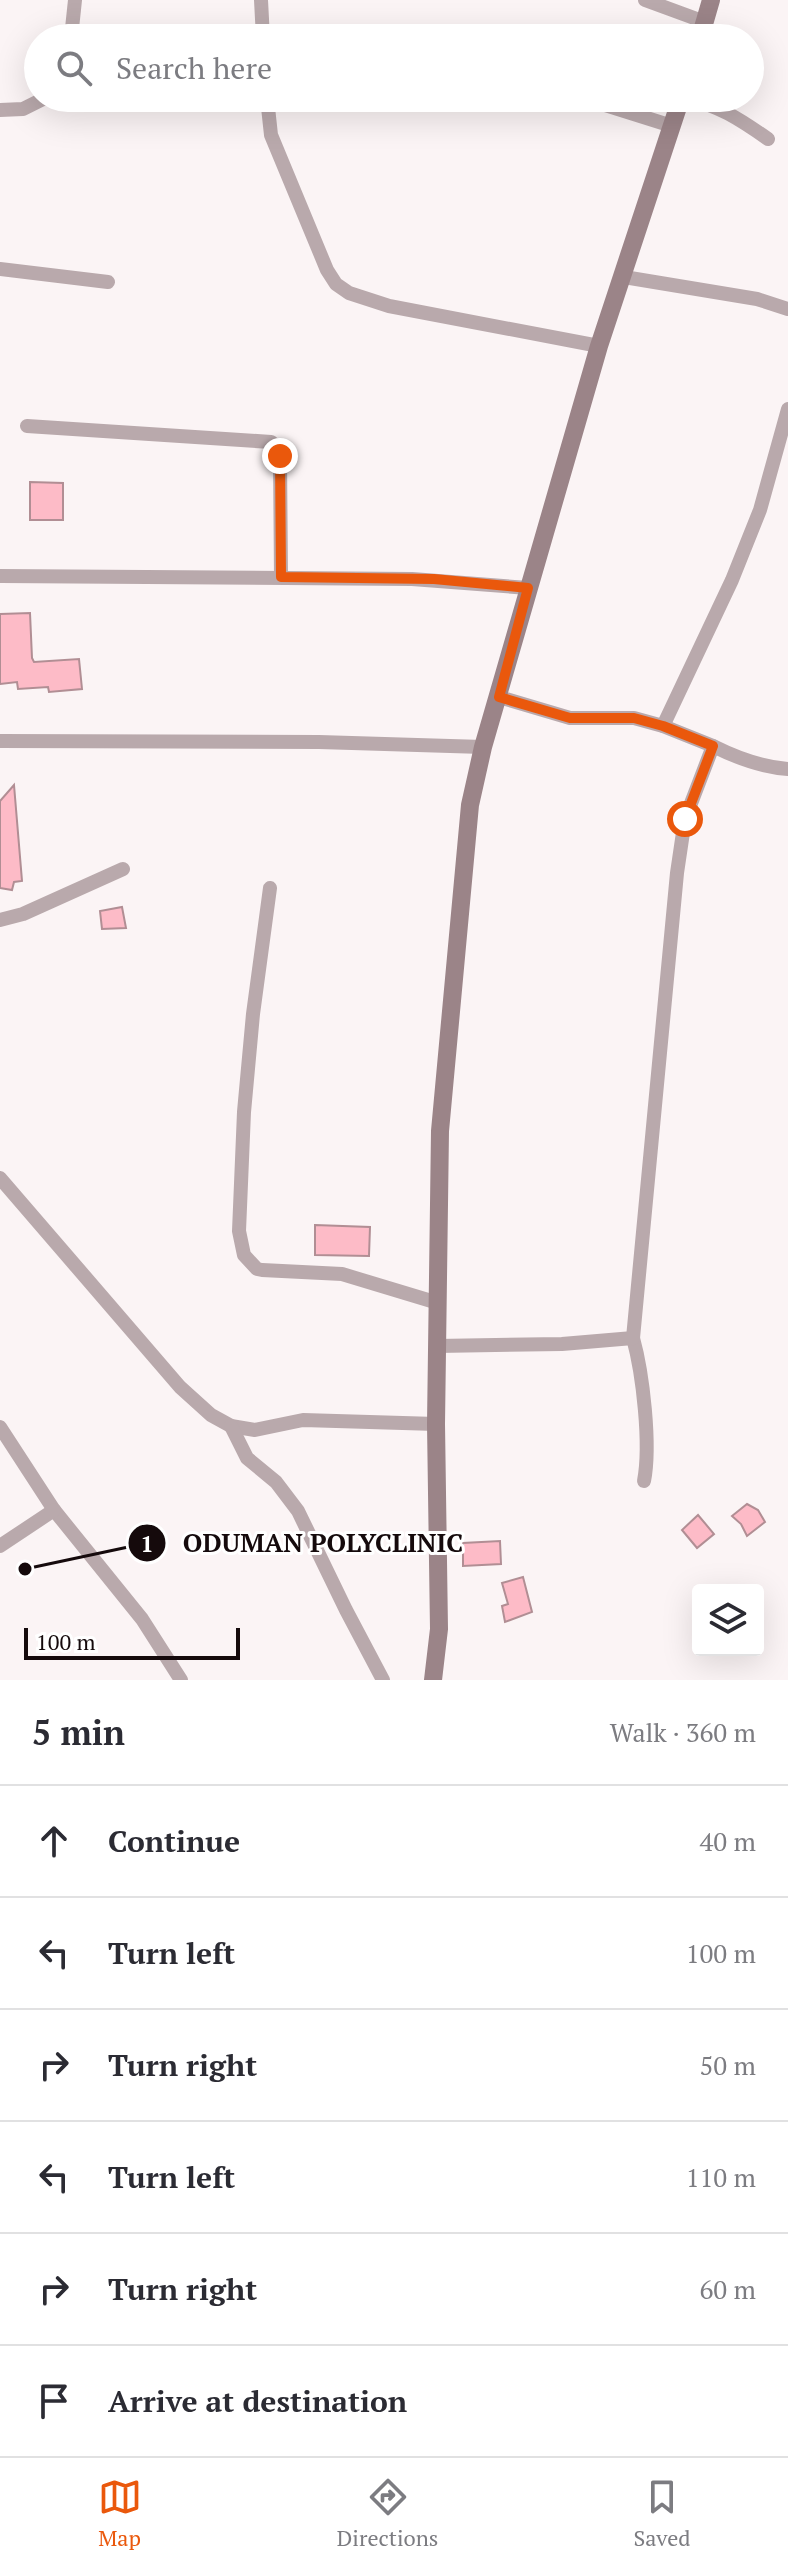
<!DOCTYPE html>
<meta charset="utf-8">
<style>
:root{--surface:#fff;--page:#f2f2f3;--text:#2b2b33;--muted:#7c7c81;--line:#e1e1e2;--accent:#ea580c}
body{margin:0;font-family:"PT Serif",serif;background:var(--page);color:var(--text)}
.controls{position:absolute;right:24px;bottom:24px;display:grid;overflow:hidden;border-radius:8px;box-shadow:0 8px 32px #0002}
.controls button{width:72px;height:72px;display:grid;place-items:center;padding:0;border:0;border-bottom:2px solid var(--line);background:var(--surface);color:var(--text);font:40px sans-serif}
.scale{position:absolute;left:24px;bottom:20px;width:216px;box-sizing:border-box;padding-left:8px;border:4px solid #150a0c;border-top:0;font-size:22px;line-height:28px;white-space:nowrap;color:#150a0c;-webkit-text-stroke:6px #fff;paint-order:stroke}
.stop{position:absolute;width:24px;height:24px;margin:-18px;border:6px solid #ea580c;border-radius:50%;background:#fff}
.stop.end{background:#ea580c;border-color:#fff;box-shadow:0 2px 8px #0008}
.list{margin:0;padding:0;list-style:none}
h2{display:flex;justify-content:space-between;align-items:center;height:104px;margin:0;padding:0 32px;font-size:34px}
h2 small{font-size:26px;font-weight:400;color:var(--muted)}
.list li{display:grid;grid-template-columns:52px 1fr auto;gap:24px;align-items:center;box-sizing:border-box;height:112px;padding:0 32px;border-top:2px solid var(--line)}
.list b{display:block;font-size:30px;white-space:nowrap}
.list em{font-size:26px;font-style:normal;color:var(--muted)}
.icon{flex:none;width:44px;height:44px;fill:none;stroke:currentColor;stroke-width:2;stroke-linecap:round;stroke-linejoin:round}
.map{position:relative;flex:none;width:788px;height:1680px;overflow:hidden}
.search{position:absolute;background:var(--surface);box-shadow:0 8px 32px #0002;left:24px;right:24px;top:24px;height:88px;display:flex;align-items:center;gap:20px;box-sizing:border-box;padding:0 28px;border-radius:44px;color:var(--muted);font-size:30px}
.sheet{height:776px;background:var(--surface)}
nav{display:flex;justify-content:space-around;align-items:center;box-sizing:border-box;height:112px;border-top:2px solid var(--line);background:var(--surface);font-size:22px;color:var(--muted)}
nav a{display:grid;justify-items:center;gap:4px}
nav .on{color:var(--accent)}
.map>svg:first-child{display:block}
.building{fill:#fdbbc7;stroke:#b18e94;stroke-width:2}
.lines{fill:none;stroke-linecap:round;stroke-linejoin:round}
.street{stroke:#b9a9ac;stroke-width:14}
.secondary{stroke:#9b8488;stroke-width:18}
.route{stroke:#ea580c;stroke-width:10}
.leader{fill:none;stroke:#150a0c;stroke-width:3}
.callout-dot{fill:#150a0c;stroke:#fff;stroke-width:3}
.mark-label{font-size:24px;text-anchor:middle;font-weight:bold;fill:#fff}
.callout-label{font-size:26px;text-anchor:middle;font-weight:bold;fill:#150a0c;stroke:#fff;stroke-width:6;stroke-linejoin:round;paint-order:stroke}
</style>
<div class="map">
<svg width="788" height="1680" viewBox="0 0 788 1680">
<rect width="100%" height="100%" fill="#fbf4f5"/>
<g class="building">
<polygon points="30,482 63,483 63,520 30,520"/>
<polygon points="30,613 32,658 34,662 79,659 82,689 49,692 48,687 18,689 17,682 0,684 0,614"/>
<polygon points="14,785 22,881 14,882 12,890 0,888 0,801"/>
<polygon points="122,907 126,928 102,929 100,911"/>
<polygon points="315,1225 370,1227 369,1256 315,1255"/>
<polygon points="747,1504 758,1510 765,1522 747,1536 741,1524 732,1516"/>
<polygon points="698,1515 714,1534 697,1548 682,1530"/>
<polygon points="500,1541 501,1564 463,1566 463,1543"/>
<polygon points="523,1577 532,1612 505,1622 502,1606 508,1604 502,1583"/>
</g>
<g class="lines">
<g class="street">
<polyline points="261,0 263,38"/>
<polyline points="645,0 705,22"/>
<polyline points="71,38 75,0"/>
<polyline points="267,98 271,135 327,270 336,284 349,293 389,306 599,346"/>
<polyline points="583,98 672,126"/>
<path d="M684,98C717,104 741,120 768,139"/>
<polyline points="0,110 23,109 45,98"/>
<polyline points="0,269 108,282"/>
<polyline points="624,277 757,299 788,309"/>
<polyline points="27,426 271,442 277,447 280,456 281,577"/>
<polyline points="0,576 412,579 528,588"/>
<polyline points="499,697 570,718 634,718 663,726 713,746"/>
<polyline points="663,726 732,580 760,510 788,409"/>
<polyline points="0,741 319,742 483,747"/>
<polyline points="270,888 253,1014 244,1112 239,1231 244,1255 257,1269 262,1270 342,1274 438,1303"/>
<polyline points="0,920 23,914 123,869"/>
<polyline points="0,1178 180,1387 211,1415 231,1426 255,1430 303,1420 436,1424"/>
<path d="M633,1338C643,1374 651,1445 644,1481"/>
<path d="M437,1346L562,1344L633,1338L677,873L685,819L713,746C737,758 761,767 788,769"/>
<polyline points="231,1426 247,1458 276,1482 298,1511 346,1610 383,1680"/>
<polyline points="0,1427 54,1510 142,1619 181,1680"/>
<polyline points="0,1546 54,1510"/>
</g>
<g class="secondary">
<polyline points="700,38 711,0"/>
<polyline points="433,1680 439,1629 436,1424 440,1131 470,805 483,747 599,346 681,98"/>
</g>
</g>
<g class="lines">
<polyline class="route" points="280,456 281,577 434,579 528,588 499,697 570,718 634,718 663,726 713,746 685,819"/>
</g>
<path class="leader" d="M25 1569L147 1543"/>
<g class="callout-dot">
<circle cx="25" cy="1569" r="8"/>
<circle cx="147" cy="1543" r="20"/>
</g>
<g class="mark-label">
<text x="147" y="1552">1</text>
</g>
<g class="callout-label">
<text x="323" y="1552">ODUMAN POLYCLINIC</text>
</g>
</svg>
<div class="controls">
<button><svg class="icon" aria-label="layers" viewBox="0 0 24 24"><path d="M12 4l9 5-9 5-9-5zM3 14l9 5 9-5"/></svg></button>
</div>
<div class="scale">100 m</div>
<div class="stop" style="left:685px;top:819px"></div>
<div class="stop end" style="left:280px;top:456px"></div>
<div class="search"><svg class="icon" aria-label="search" viewBox="0 0 24 24"><circle cx="10" cy="10" r="6"/><path d="M15 15l6 6"/></svg>Search here</div>
</div>
<section class="sheet">
<h2>5 min<small>Walk · 360 m</small></h2>
<ul class="list">
<li><svg class="icon" aria-label="ahead" viewBox="0 0 24 24"><path d="M12 20V5M6 11l6-6 6 6"/></svg><div><b>Continue</b></div><em>40 m</em></li>
<li><svg class="icon" aria-label="left" viewBox="0 0 24 24"><path d="M17 20v-9H6M10 6l-5 5 5 5"/></svg><div><b>Turn left</b></div><em>100 m</em></li>
<li><svg class="icon" aria-label="right" viewBox="0 0 24 24"><path d="M7 20v-9h11M14 6l5 5-5 5"/></svg><div><b>Turn right</b></div><em>50 m</em></li>
<li><svg class="icon" aria-label="left" viewBox="0 0 24 24"><path d="M17 20v-9H6M10 6l-5 5 5 5"/></svg><div><b>Turn left</b></div><em>110 m</em></li>
<li><svg class="icon" aria-label="right" viewBox="0 0 24 24"><path d="M7 20v-9h11M14 6l5 5-5 5"/></svg><div><b>Turn right</b></div><em>60 m</em></li>
<li><svg class="icon" aria-label="arrive" viewBox="0 0 24 24"><path d="M6 21V4h12l-3 4 3 4H6"/></svg><div><b>Arrive at destination</b></div></li>
</ul>
</section>
<nav>
<a class="on"><svg class="icon" aria-label="map" viewBox="0 0 24 24"><path d="M3 6l6-2 6 2 6-2v14l-6 2-6-2-6 2zM9 4v14M15 6v14"/></svg>Map</a>
<a><svg class="icon" aria-label="directions" viewBox="0 0 24 24"><path d="M12 3l9 9-9 9-9-9zM9 14v-3h6M13 9l2 2-2 2"/></svg>Directions</a>
<a><svg class="icon" aria-label="saved" viewBox="0 0 24 24"><path d="M7 4h10v16l-5-4-5 4z"/></svg>Saved</a>
</nav>
